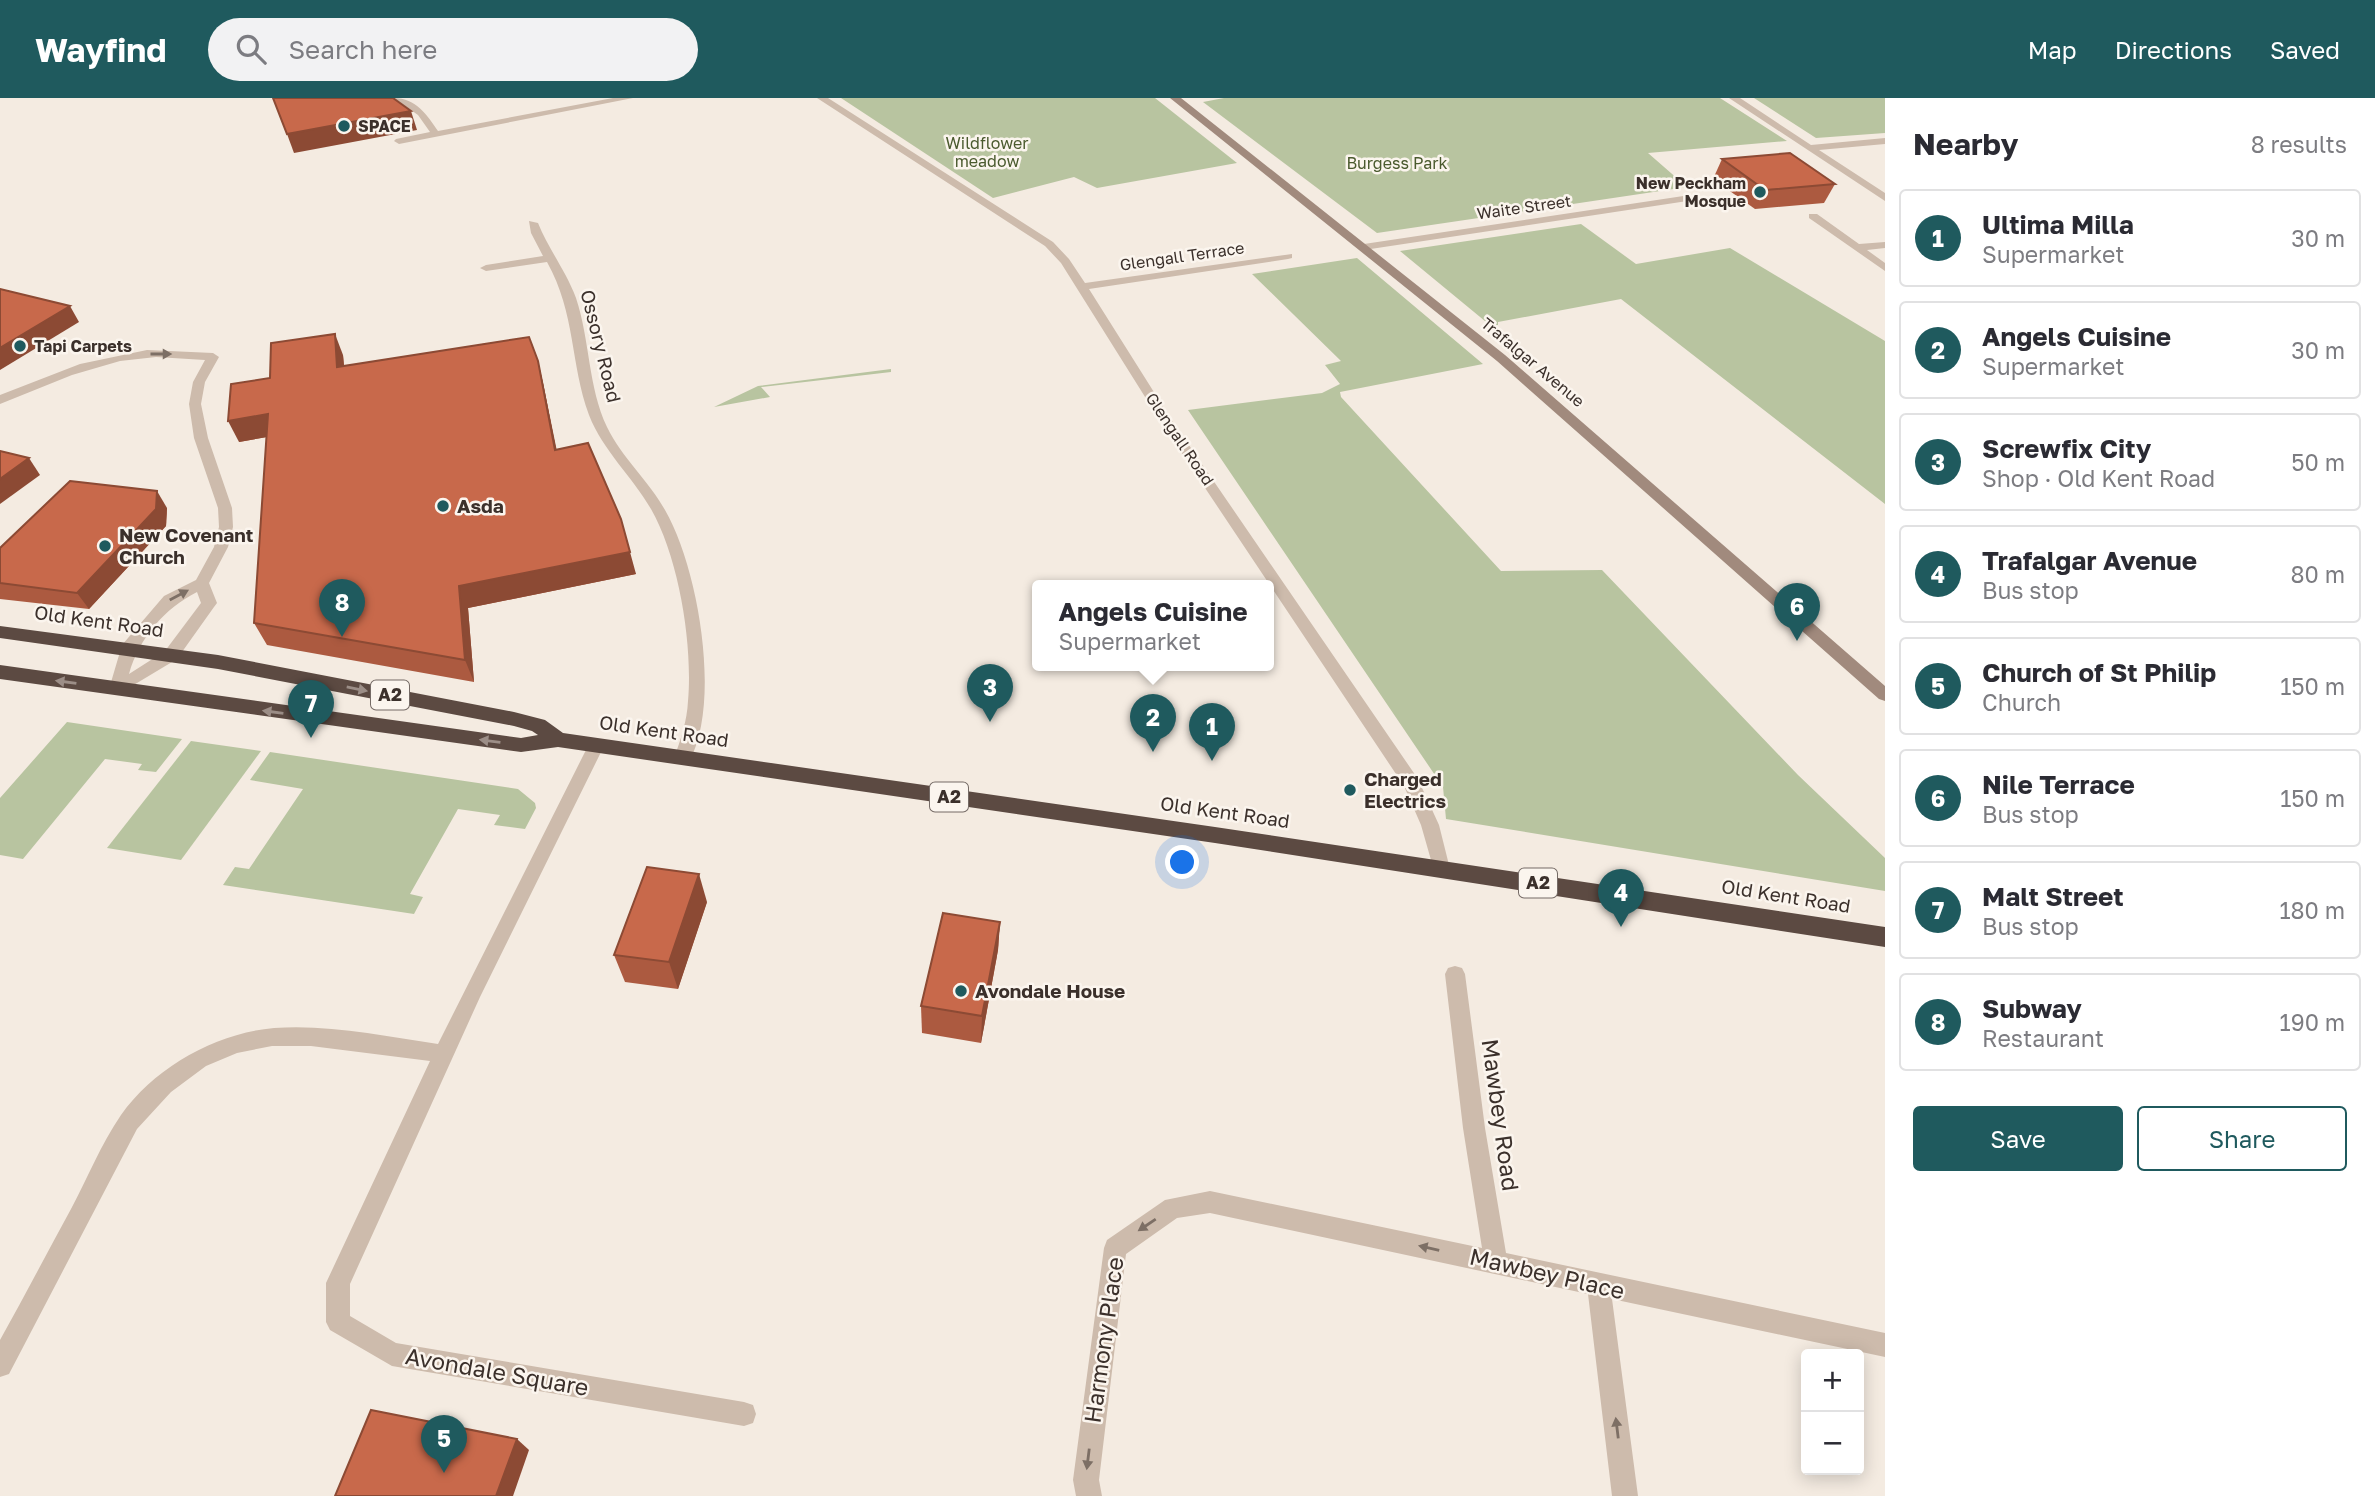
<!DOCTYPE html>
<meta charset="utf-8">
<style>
:root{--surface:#fff;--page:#f2f2f3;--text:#2b2b33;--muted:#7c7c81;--line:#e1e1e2;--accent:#1f5a5e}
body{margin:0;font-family:"Golos Text",sans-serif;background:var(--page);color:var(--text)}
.controls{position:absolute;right:21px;bottom:21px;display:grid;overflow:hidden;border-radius:7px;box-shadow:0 4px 18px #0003}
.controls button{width:63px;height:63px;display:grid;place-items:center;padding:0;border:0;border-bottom:2px solid var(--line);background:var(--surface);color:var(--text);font:35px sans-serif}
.you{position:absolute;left:1183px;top:765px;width:24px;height:24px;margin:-18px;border:5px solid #fff;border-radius:50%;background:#1a73e8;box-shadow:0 0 0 10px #1a73e833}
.badge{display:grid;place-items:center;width:46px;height:46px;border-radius:50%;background:var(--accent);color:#fff;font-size:23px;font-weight:700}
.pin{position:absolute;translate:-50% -58px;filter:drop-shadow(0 2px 4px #0008)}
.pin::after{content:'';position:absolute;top:37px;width:24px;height:21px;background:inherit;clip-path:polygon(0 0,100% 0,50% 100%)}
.popup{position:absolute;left:1032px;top:482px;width:242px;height:91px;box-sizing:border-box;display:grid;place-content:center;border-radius:7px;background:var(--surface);filter:drop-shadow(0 2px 5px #0005);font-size:23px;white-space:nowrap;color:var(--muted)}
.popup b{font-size:26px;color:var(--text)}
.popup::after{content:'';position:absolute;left:50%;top:100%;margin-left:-14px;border:14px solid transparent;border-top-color:var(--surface)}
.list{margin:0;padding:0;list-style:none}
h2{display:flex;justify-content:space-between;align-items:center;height:91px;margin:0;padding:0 28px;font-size:30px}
h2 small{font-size:23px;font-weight:400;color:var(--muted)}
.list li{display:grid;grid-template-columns:46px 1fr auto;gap:21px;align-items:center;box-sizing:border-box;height:98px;margin:0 14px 14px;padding:0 14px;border:2px solid var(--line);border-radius:7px}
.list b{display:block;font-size:26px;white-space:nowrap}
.list p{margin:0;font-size:23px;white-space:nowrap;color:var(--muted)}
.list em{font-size:23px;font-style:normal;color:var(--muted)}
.actions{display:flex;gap:14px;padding:21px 28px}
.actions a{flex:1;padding:16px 0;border:2px solid var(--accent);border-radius:7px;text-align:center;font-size:24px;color:var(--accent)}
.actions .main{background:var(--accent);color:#fff}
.icon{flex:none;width:38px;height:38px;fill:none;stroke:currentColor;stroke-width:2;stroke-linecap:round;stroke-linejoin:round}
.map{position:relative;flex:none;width:1885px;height:1398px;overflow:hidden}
header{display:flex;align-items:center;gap:42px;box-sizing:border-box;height:98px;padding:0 35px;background:var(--accent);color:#fff}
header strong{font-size:33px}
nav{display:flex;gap:38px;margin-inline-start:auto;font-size:24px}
.search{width:490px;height:63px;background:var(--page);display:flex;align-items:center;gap:18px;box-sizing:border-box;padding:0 24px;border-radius:38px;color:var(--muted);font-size:26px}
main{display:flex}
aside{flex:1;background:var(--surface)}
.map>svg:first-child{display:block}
.green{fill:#b8c4a0}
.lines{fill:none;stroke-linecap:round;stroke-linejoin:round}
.street{fill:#cdbbac;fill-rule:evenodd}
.secondary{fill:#a18a7d;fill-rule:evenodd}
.highway{fill:#5c4a42;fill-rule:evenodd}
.wall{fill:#ac5a40}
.shaded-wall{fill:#8c4a34}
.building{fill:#c8694b;stroke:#8c4a34;stroke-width:2}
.oneway{fill:#7d6f65}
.oneway2{fill:#9c8e87}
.poi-dot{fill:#1f5a5e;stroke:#fbf5ee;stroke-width:2.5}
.labels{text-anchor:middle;stroke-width:5;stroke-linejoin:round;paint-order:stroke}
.far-poi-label{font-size:16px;font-weight:bold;fill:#3b302b;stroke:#fbf5ee;text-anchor:start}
.far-park-label{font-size:16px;fill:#4a5a2e;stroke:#fbf5ee}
.far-street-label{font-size:16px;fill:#3b302b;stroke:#fbf5ee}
.shield{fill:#fbf5ee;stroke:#756b66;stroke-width:2}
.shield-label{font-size:18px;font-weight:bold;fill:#3b302b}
.street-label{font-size:19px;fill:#3b302b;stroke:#fbf5ee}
.poi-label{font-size:19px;font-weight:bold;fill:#3b302b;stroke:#fbf5ee;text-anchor:start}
.near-street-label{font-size:23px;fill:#3b302b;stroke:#fbf5ee}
</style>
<header>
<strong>Wayfind</strong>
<div class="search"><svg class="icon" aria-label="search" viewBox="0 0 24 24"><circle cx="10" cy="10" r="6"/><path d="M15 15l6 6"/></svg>Search here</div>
<nav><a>Map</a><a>Directions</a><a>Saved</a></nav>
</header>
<main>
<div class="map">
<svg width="1885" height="1398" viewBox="0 0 1885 1398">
<rect width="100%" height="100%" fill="#f4ebe1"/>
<g class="green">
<polygon points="841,0 1155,0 1237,65 1097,90 1074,79 993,100"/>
<polygon points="1224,0 1720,0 1787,43 1648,55 1687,89 1377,135 1203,4"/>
<polygon points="1754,0 1885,0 1885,35 1816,40"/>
<polygon points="1581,126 1636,166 1730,150 1885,243 1885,406 1621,201 1498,224 1498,227 1491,228 1400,153"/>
<polygon points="1357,160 1483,266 1340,294 1341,299 1501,473 1602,472 1798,677 1885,760 1885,793 1446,721 1443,689 1188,312 1322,295 1340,286 1325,267 1341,263 1252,176"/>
<polygon points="891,271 891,274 761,289 770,299 714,309 758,288"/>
<polygon points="67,624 182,641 156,674 138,672 142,666 105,661 23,761 0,757 0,700"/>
<polygon points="191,643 261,653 181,762 107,750"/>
<polygon points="270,654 518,691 535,705 536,710 525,731 494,727 500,717 458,711 410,796 423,799 414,816 223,787 235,769 249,771 303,691 250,682"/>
</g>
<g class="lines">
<g class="street">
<path d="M394,0C416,0 427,17 438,33L613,0H633L399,46L394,43L396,41L430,34L418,17Z"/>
<polygon points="817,0 828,0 1053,144 1069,161 1085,185 1292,156 1292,160 1288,161 1089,191 1169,318 1418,681 1439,727 1450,771 1447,776 1441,778 1435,776 1421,727 1404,688 1157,318 1061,165 1045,148"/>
<polygon points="1729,0 1740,0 1811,47 1885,40 1885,46 1819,52 1885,95 1885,103"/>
<polygon points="1690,97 1695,100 1694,102 1364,152 1359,149 1364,146"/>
<polygon points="1809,116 1817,116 1859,146 1885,144 1885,150 1867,152 1885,165 1885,173 1809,120"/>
<path d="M529,123L538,125C549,152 566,173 576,200C590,242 588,289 607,329C622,360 649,383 665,412C698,469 722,604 689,664H677L674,660C681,641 687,623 688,603C693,547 679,460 651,411C632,378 603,353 589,317C570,265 576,216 547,164L486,173L480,170L486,167L543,158L531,135Z"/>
<path d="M147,252L213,255L219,259L205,284L201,306L208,340L232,410L233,429L228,449L209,485L217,505L214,509L177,561L117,597L109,591L122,547L164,498L196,482L214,449L219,429L218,410L194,340L189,306L193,284L205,262L156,259L120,263L72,277L0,306V297L80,266ZM197,494L201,505L165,553L129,576C139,540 165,510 197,494Z"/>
<path d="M596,642L604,648L480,899L350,1186V1218L396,1245L744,1304L753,1307L756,1316L753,1325L744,1328L392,1268L330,1232L326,1224V1185L430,963L311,948H272L237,955L206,968L171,994L137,1031L9,1276L0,1279V1242C24,1199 47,1155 71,1111C87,1081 101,1046 121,1017C155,969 216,935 274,930C328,926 384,938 438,946L588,648Z"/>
<polygon points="1455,868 1462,870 1465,876 1485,1030 1506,1155 1885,1235 1885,1259 1612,1201 1638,1398 1612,1398 1588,1196 1210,1115 1177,1120 1126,1156 1099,1382 1102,1398 1076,1398 1073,1382 1104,1150 1107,1142 1165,1102 1210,1093 1482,1150 1463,1030 1445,876 1448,870"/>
</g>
<polygon class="secondary" points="1170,0 1181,0 1505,257 1885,588 1885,603 1879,601 1497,263"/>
<polygon class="highway" points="0,528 218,557 514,614 545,622 563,635 1215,729 1885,829 1885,849 1215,745 558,649 521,654 0,581 0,567 521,640 538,637 532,633 514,628 218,571 0,540"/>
</g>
<g class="wall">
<polygon points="1722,61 1835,86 1824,105 1755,111 1713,81"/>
<polygon points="343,257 344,268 538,263 543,285 556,351 636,476 468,510 474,584 267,547 254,525 267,339 239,344 270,280"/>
<polygon points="167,410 166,428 89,511 0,501 0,450"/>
<polygon points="707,804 678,891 625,884 614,857"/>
<polygon points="1000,824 998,852 981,945 922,935 921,908"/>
</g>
<g class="shaded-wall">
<polygon points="411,13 417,32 294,55 287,36"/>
<polygon points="70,208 79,224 0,272 0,250"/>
<polygon points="335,236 343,257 346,290 337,269"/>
<polygon points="538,263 543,285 561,373 555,352"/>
<polygon points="268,316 278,337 239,344 228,323"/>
<polygon points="29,360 40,377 0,406 0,381"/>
<polygon points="157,393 167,410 166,428 89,511 77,495"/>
<polygon points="630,454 636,476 468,510 474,584 465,562 459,488"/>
<polygon points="699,776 707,804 678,891 669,864"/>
<polygon points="1000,824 998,852 981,945 982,918"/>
<polygon points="517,1341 529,1352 513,1398 496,1398"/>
</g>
<g class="building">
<polygon points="273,0 393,0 411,13 287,36"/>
<polygon points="1790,55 1835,86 1765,92 1722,61"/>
<polygon points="0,191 70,208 0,250"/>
<polygon points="335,236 337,269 529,239 538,263 555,352 588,345 621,421 630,454 459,488 465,562 254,525 268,316 228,323 231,286 270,280 271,245"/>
<polygon points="0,353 29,360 0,381"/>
<polygon points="70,383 157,393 156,411 77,495 0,485 0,450"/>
<polygon points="647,769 699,776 669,864 614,857"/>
<polygon points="943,815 1000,824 982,918 921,908"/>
<polygon points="371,1312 517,1341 496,1398 335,1398"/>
</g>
<defs><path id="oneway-solid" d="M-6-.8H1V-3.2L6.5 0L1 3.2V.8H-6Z" transform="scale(1.75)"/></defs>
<g class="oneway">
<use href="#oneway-solid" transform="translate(161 256)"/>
<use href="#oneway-solid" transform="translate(179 497) rotate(-28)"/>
<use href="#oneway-solid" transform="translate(1147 1127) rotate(146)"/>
<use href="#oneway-solid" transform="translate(1429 1150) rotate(-167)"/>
<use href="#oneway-solid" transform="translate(1617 1330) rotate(-97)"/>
<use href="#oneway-solid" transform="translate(1088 1361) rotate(97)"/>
</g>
<g class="oneway2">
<use href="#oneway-solid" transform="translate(66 584) rotate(-172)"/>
<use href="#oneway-solid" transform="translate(357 591) rotate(11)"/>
<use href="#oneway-solid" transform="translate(273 614) rotate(-172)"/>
<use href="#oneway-solid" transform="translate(490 643) rotate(-173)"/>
</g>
<g class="poi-dot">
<circle cx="344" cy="28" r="7"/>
<circle cx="1760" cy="94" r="7"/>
<circle cx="20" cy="248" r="7"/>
<circle cx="443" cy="408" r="7"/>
<circle cx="105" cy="448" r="7"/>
<circle cx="1350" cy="692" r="7"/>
<circle cx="961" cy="893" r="7"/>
</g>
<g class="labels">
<g class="far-poi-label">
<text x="358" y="34">SPACE</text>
<text x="1746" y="91" text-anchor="end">New Peckham<tspan x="1746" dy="18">Mosque</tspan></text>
<text x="34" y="254">Tapi Carpets</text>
</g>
<g class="far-park-label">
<text x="987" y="51">Wildflower<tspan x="987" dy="18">meadow</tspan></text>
<text x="1397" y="71">Burgess Park</text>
</g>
<g class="far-street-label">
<text transform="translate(1524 109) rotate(-8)" y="6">Waite Street</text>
<text transform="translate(1182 158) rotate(-8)" y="6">Glengall Terrace</text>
<text transform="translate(1533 264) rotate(40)" y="6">Trafalgar Avenue</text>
<text transform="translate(1180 341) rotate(56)" y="6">Glengall Road</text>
</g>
<g class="shield">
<rect x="371" y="582.5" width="38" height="29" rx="5"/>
<rect x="930" y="684.5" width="38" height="29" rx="5"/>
<rect x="1519" y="770.5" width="38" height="29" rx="5"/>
</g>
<g class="shield-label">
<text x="390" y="603">A2</text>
<text x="949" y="705">A2</text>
<text x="1538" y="791">A2</text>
</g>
<g class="street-label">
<text transform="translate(601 248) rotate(76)" y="7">Ossory Road</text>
<text transform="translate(99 523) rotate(8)" y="7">Old Kent Road</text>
<text transform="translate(664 633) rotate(8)" y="7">Old Kent Road</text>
<text transform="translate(1225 714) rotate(8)" y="7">Old Kent Road</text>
<text transform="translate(1786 798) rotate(9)" y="7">Old Kent Road</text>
</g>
<g class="poi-label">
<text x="457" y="415">Asda</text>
<text x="119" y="444">New Covenant<tspan x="119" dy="22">Church</tspan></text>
<text x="1364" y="688">Charged<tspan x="1364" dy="22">Electrics</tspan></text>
<text x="975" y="900">Avondale House</text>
</g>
<g class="near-street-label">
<text transform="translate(1500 1017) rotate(82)" y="8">Mawbey Road</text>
<text transform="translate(1547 1176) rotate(13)" y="8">Mawbey Place</text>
<text transform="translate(1104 1242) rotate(-82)" y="8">Harmony Place</text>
<text transform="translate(497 1274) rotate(10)" y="8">Avondale Square</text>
</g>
</g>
</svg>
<div class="controls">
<button>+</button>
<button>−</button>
</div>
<div class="you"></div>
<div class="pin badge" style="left:1212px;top:663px">1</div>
<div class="pin badge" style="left:1153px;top:654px">2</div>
<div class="popup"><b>Angels Cuisine</b>Supermarket</div>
<div class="pin badge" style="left:990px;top:624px">3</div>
<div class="pin badge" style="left:1621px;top:829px">4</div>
<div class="pin badge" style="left:444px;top:1375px">5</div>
<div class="pin badge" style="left:1797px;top:543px">6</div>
<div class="pin badge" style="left:311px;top:640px">7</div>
<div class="pin badge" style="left:342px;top:539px">8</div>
</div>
<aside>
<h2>Nearby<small>8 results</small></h2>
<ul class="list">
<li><span class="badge">1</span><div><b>Ultima Milla</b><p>Supermarket</p></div><em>30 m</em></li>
<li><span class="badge">2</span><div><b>Angels Cuisine</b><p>Supermarket</p></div><em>30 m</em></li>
<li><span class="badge">3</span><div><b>Screwfix City</b><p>Shop · Old Kent Road</p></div><em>50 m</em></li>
<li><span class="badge">4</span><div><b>Trafalgar Avenue</b><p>Bus stop</p></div><em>80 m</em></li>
<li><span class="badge">5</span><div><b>Church of St Philip</b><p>Church</p></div><em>150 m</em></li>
<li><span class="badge">6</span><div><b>Nile Terrace</b><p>Bus stop</p></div><em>150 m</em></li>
<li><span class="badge">7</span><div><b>Malt Street</b><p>Bus stop</p></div><em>180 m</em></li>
<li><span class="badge">8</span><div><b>Subway</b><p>Restaurant</p></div><em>190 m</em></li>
</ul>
<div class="actions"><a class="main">Save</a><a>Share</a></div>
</aside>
</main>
